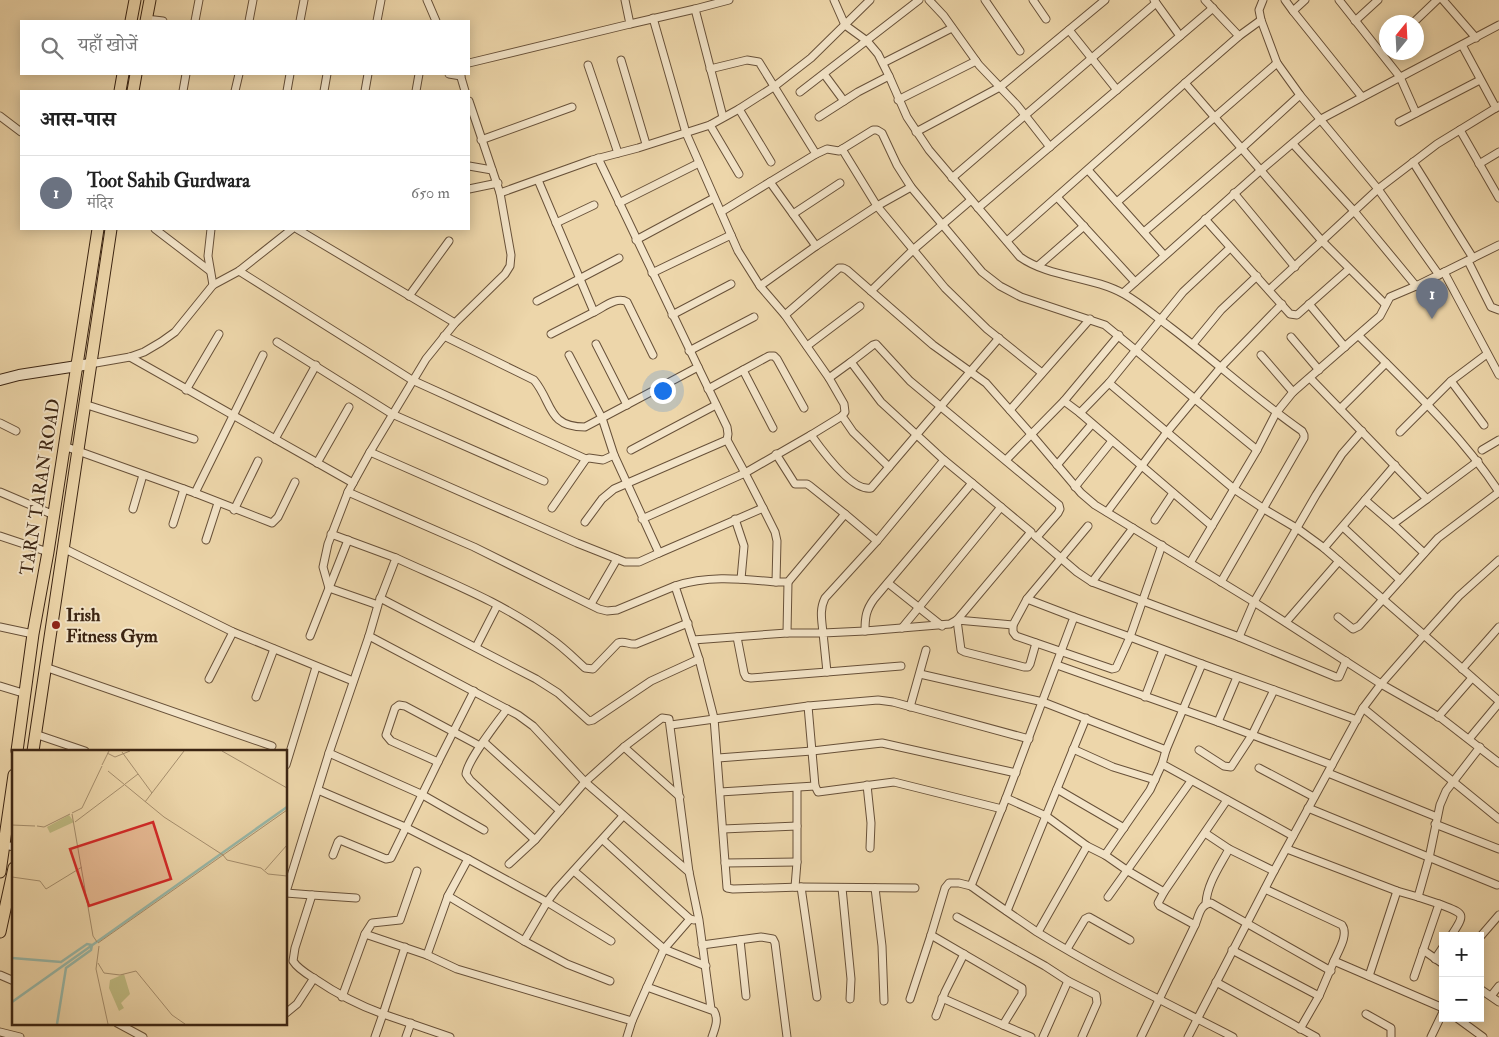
<!DOCTYPE html>
<html lang="hi">
<meta charset="utf-8">
<style>
:root{--surface:#fff;--page:#f2f2f2;--text:#222;--muted:#767676;--line:#e0e0e0;--accent:#111827}
body{margin:0;font-family:"IM FELL Double Pica","Noto Serif Devanagari",serif;background:var(--page);color:var(--text)}
.controls{position:absolute;right:15px;bottom:15px;display:grid;overflow:hidden;border-radius:0px;box-shadow:0 2px 12px #0003}
.controls button{width:45px;height:45px;display:grid;place-items:center;padding:0;border:0;border-bottom:1px solid var(--line);background:var(--surface);color:var(--text);font:25px sans-serif}
.compass{position:absolute;left:1379px;top:15px;width:45px;height:45px;border-radius:50%;background:var(--surface);box-shadow:0 2px 12px #0003;rotate:18deg}
.you{position:absolute;left:662px;top:390px;width:18px;height:18px;margin:-12px;border:4px solid #fff;border-radius:50%;background:#1a73e8;box-shadow:0 0 0 8px #1a73e833}
.badge{display:grid;place-items:center;width:32px;height:32px;border-radius:50%;background:var(--accent);color:#fff;font-size:16px;font-weight:700}
.pin{position:absolute;translate:-50% -41px;filter:drop-shadow(0 1px 2px #0008)}
.pin::after{content:'';position:absolute;top:26px;width:18px;height:15px;background:inherit;clip-path:polygon(0 0,100% 0,50% 100%)}
.list{margin:0;padding:0;list-style:none}
h2{display:flex;justify-content:space-between;align-items:center;height:65px;margin:0;padding:0 20px;font-size:21px}
h2 small{font-size:16px;font-weight:400;color:var(--muted)}
.list li{display:grid;grid-template-columns:32px 1fr auto;gap:15px;align-items:center;box-sizing:border-box;height:75px;padding:0 20px;border-top:1px solid var(--line)}
.list b{display:block;font-size:19px;white-space:nowrap}
.list p{margin:0;font-size:16px;white-space:nowrap;color:var(--muted)}
.list em{font-size:16px;font-style:normal;color:var(--muted)}
.icon{flex:none;width:28px;height:28px;fill:none;stroke:currentColor;stroke-width:2;stroke-linecap:round;stroke-linejoin:round}
.map{position:relative;flex:none;width:1499px;height:1037px;overflow:hidden}
.search{position:absolute;background:var(--surface);box-shadow:0 2px 12px #0003;left:20px;top:20px;width:450px;height:55px;display:flex;align-items:center;gap:12px;box-sizing:border-box;padding:0 18px;border-radius:0px;color:var(--muted);font-size:19px}
.panel{position:absolute;background:var(--surface);box-shadow:0 2px 12px #0003;left:20px;top:90px;width:450px;height:140px;border-radius:0px}
.map>svg:first-child{display:block}
.lines{fill:none;stroke-linecap:round;stroke-linejoin:round}
.street-casing{stroke:#685139;stroke-width:9}
.secondary-casing{stroke:#3c2513;stroke-width:12}
.primary-casing{stroke:#3c2513;stroke-width:13}
.street{stroke:#f3e4c8;stroke-width:7}
.secondary{stroke:#f3e4c8;stroke-width:10}
.primary{stroke:#edd6aa;stroke-width:11}
.poi-dot{fill:#8f2418;stroke:#f3e4c8;stroke-width:2}
.labels{text-anchor:middle;stroke-width:4;stroke-linejoin:round;paint-order:stroke}
.street-label{font-size:18px;fill:#3c2513;stroke:#f3e4c8}
.poi-label{font-size:18px;font-weight:bold;fill:#3c2513;stroke:#f3e4c8;text-anchor:start}
.inset-river{fill:none;stroke:#99b9aa;stroke-width:2.5}
.inset-road{fill:none;stroke:#a68f6e;stroke-width:1}
.view{fill:#d62828;fill-opacity:0.15;stroke:#d62828;stroke-width:2.5}
.inset-edge{fill:none;stroke:#3c2513;stroke-width:2.5}
</style>
<div class="map">
<svg width="1499" height="1037" viewBox="0 0 1499 1037">
<rect width="100%" height="100%" fill="#edd6aa"/>
<filter id="stains"><feTurbulence type="fractalNoise" baseFrequency=".004" numOctaves="4"/><feColorMatrix values="0 0 0 0 .2 0 0 0 0 .09 0 0 0 0 .02 0 0 0 .5 -.17"/></filter>
<radialGradient id="worn" r=".72"><stop offset=".6" stop-color="#630" stop-opacity="0"/><stop offset="1" stop-color="#630" stop-opacity=".3"/></radialGradient>
<g class="lines">
<defs>
<g id="street">
<polyline points="427,0 436,21"/>
<path d="M834,0L845,25L867,41L878,54L889,76L907,117L929,150L1020,257C1050,278 1092,276 1124,294C1140,303 1155,316 1170,327C1215,361 1256,399 1302,431L1304,435V438L1221,582"/>
<polyline points="929,0 944,16 979,65 1017,105 1050,147"/>
<polyline points="985,0 1020,51"/>
<polyline points="1033,0 1046,19"/>
<polyline points="1154,0 1180,36"/>
<polyline points="1205,0 1239,36"/>
<polyline points="1263,0 1259,10 1261,20 1277,63 1300,95 1378,189 1439,275"/>
<polyline points="1285,0 1293,11 1305,0"/>
<polyline points="1339,0 1400,77 1416,113"/>
<polyline points="1443,0 1476,38"/>
<polyline points="695,9 723,117"/>
<polyline points="1293,11 1362,97"/>
<polyline points="653,18 686,133 738,251 760,286 785,315 829,378 844,404 845,412 842,416 853,432 889,467"/>
<polyline points="146,19 163,21"/>
<polyline points="195,21 199,0"/>
<polyline points="249,21 253,0"/>
<polyline points="300,21 304,0"/>
<polyline points="377,21 381,0"/>
<polyline points="1355,21 1378,0"/>
<polyline points="1414,22 1437,0"/>
<polyline points="630,24 695,9 729,0"/>
<polyline points="1069,30 1117,90"/>
<polyline points="1462,45 1496,108"/>
<polyline points="621,60 646,144"/>
<polyline points="469,63 630,24 625,0"/>
<polyline points="883,63 952,28"/>
<polyline points="588,65 618,153"/>
<polyline points="710,69 747,60 759,62 816,154 770,182 816,246 877,206 911,187 982,272 1000,286 1021,297 1105,325 1257,450 1276,413 1293,392 1380,316 1390,297 1416,286 1499,245"/>
<polyline points="449,74 461,76"/>
<polyline points="460,74 465,91"/>
<polyline points="824,74 844,101"/>
<polyline points="1185,83 1322,241 1385,304"/>
<polyline points="183,91 186,74"/>
<polyline points="235,91 239,74"/>
<polyline points="287,91 290,74"/>
<polyline points="324,91 327,74"/>
<polyline points="365,91 368,74"/>
<polyline points="416,91 419,74"/>
<polyline points="800,92 919,0"/>
<polyline points="898,100 976,61"/>
<polyline points="469,101 500,193 511,255 510,266 505,274 455,323 426,359 370,452 348,492 328,544 323,567 329,588 378,605 369,636 518,715 533,726 585,782 689,872 699,920 711,1009"/>
<polyline points="739,109 771,162"/>
<polyline points="0,116 21,132"/>
<polyline points="819,117 858,92 889,76"/>
<polyline points="1399,122 1480,80"/>
<polyline points="710,125 739,174"/>
<polyline points="1460,130 1499,198"/>
<polyline points="916,132 1000,87 1105,0"/>
<polyline points="481,140 572,107"/>
<polyline points="1293,144 1354,211 1416,286"/>
<polyline points="842,149 877,206 945,288 987,329 1042,373"/>
<polyline points="816,154 827,149 839,151 873,130 877,130 882,133 897,165 911,187"/>
<polyline points="1413,162 1473,258"/>
<polyline points="1479,164 1499,152"/>
<polyline points="469,166 492,170"/>
<polyline points="1088,170 1164,255"/>
<polyline points="952,178 1156,3"/>
<path d="M538,180L594,312C604,307 617,296 627,302L653,355"/>
<polyline points="469,189 498,183"/>
<polyline points="500,193 592,160 638,148 710,125 739,109 775,86 811,58 870,0"/>
<polyline points="1234,193 1295,267"/>
<polyline points="1057,197 1135,282"/>
<polyline points="971,200 914,249 871,291 933,345 986,383 1031,434 1081,493 1095,505 1254,602 1381,684 1363,708 1274,871 1188,1037"/>
<polyline points="1117,202 1277,63"/>
<polyline points="619,203 699,163"/>
<polyline points="978,208 1213,8"/>
<polyline points="721,212 770,182"/>
<polyline points="793,214 840,183"/>
<polyline points="1205,219 1290,314 1297,315 1349,269"/>
<polyline points="556,223 594,205"/>
<polyline points="155,229 210,271"/>
<polyline points="211,229 208,256 213,285"/>
<polyline points="297,229 455,323"/>
<polyline points="1144,232 1242,148 1300,95"/>
<polyline points="636,240 714,198"/>
<polyline points="1007,241 1185,83 1239,36 1261,20"/>
<polyline points="1230,248 1183,292 1109,383 1234,489 1264,509 1298,529 1324,548 1424,635 1459,596 1499,560"/>
<polyline points="1468,261 1491,307 1499,310"/>
<polyline points="1038,266 1084,226"/>
<polyline points="239,271 412,380 586,459"/>
<polyline points="1444,272 1499,375"/>
<polyline points="652,273 731,235"/>
<polyline points="760,286 816,246"/>
<polyline points="1269,290 1378,189 1437,144 1499,106"/>
<polyline points="1123,293 1261,170 1321,119 1499,25"/>
<polyline points="409,296 449,241"/>
<polyline points="537,301 619,258"/>
<polyline points="1309,304 1345,347"/>
<polyline points="672,315 731,284"/>
<polyline points="785,315 839,268 843,268 847,270 871,291"/>
<polyline points="551,334 594,312"/>
<path d="M444,336L534,380C553,403 547,427 585,427L698,367L598,158"/>
<path d="M1359,336C1408,385 1460,433 1499,492"/>
<polyline points="1291,337 1319,370"/>
<polyline points="277,342 392,414 544,481"/>
<polyline points="596,344 627,405"/>
<polyline points="1193,344 1221,310 1257,276"/>
<polyline points="807,346 860,306"/>
<polyline points="689,351 754,317"/>
<polyline points="569,355 602,418 614,455 659,553 763,508 745,473 642,519"/>
<polyline points="1261,355 1293,392"/>
<polyline points="130,357 353,483"/>
<polyline points="851,362 873,345 876,344 910,381 1059,505 1060,509 1058,513 1037,537"/>
<polyline points="90,364 130,357 144,352 161,342 175,332 213,285 239,271 292,229"/>
<path d="M698,367L727,427L728,434L727,440L745,473L811,435C821,449 852,492 871,488L889,467L999,338"/>
<polyline points="743,370 773,428"/>
<polyline points="1310,378 1427,499 1478,461"/>
<polyline points="1451,381 1484,425"/>
<polyline points="1109,383 1080,413 1212,526"/>
<polyline points="708,389 769,356 774,356 777,359 804,408"/>
<polyline points="186,390 219,334"/>
<polyline points="1064,401 1119,335"/>
<polyline points="84,404 194,439"/>
<polyline points="1340,409 1386,363"/>
<polyline points="1010,410 1090,319"/>
<polyline points="0,423 16,431"/>
<polyline points="1400,432 1451,381 1487,354"/>
<polyline points="811,435 842,416"/>
<polyline points="275,439 316,365"/>
<polyline points="64,446 195,493 272,523 278,517 295,482"/>
<polyline points="631,450 716,405"/>
<polyline points="1482,450 1499,440"/>
<polyline points="370,452 577,543 625,562 639,562 659,553"/>
<polyline points="776,454 795,484 807,484 810,486 845,514"/>
<polyline points="1006,460 1064,401 1080,413"/>
<polyline points="317,463 349,407"/>
<polyline points="1057,465 1092,424"/>
<polyline points="1075,487 1112,441"/>
<polyline points="0,492 54,515"/>
<polyline points="348,492 474,547 599,609 607,611 617,610 675,586 699,659 714,718 727,888 733,889 801,887 915,888"/>
<polyline points="195,493 263,355"/>
<polyline points="1365,500 1393,524 1427,499"/>
<polyline points="552,508 586,459 589,458 603,460 614,455"/>
<polyline points="133,509 143,475"/>
<polyline points="234,510 258,461"/>
<polyline points="1107,512 1167,432 1221,367 1282,304"/>
<polyline points="735,519 744,546 741,579"/>
<polyline points="1155,520 1173,493"/>
<polyline points="585,522 602,499 614,489 727,440"/>
<polyline points="173,524 184,489"/>
<polyline points="1393,524 1424,553"/>
<polyline points="1343,527 1400,580"/>
<polyline points="331,534 396,558 379,602"/>
<polyline points="0,536 48,552"/>
<polyline points="1035,536 1077,572 1092,582 1133,528"/>
<polyline points="206,540 218,503"/>
<polyline points="63,548 233,632 353,681"/>
<polyline points="1324,548 1395,465"/>
<path d="M396,558C448,582 504,603 550,638C563,647 574,658 585,668L593,669L618,643C624,640 629,645 636,644L688,623"/>
<polyline points="1190,563 1257,450"/>
<polyline points="776,582 788,582 845,514 877,541 944,460 881,402 851,362 829,378"/>
<polyline points="1092,582 1239,637 1254,602 1316,495 1342,454 1362,431"/>
<polyline points="888,583 942,626"/>
<path d="M675,586C709,575 741,579 776,582L777,541L775,532L763,508"/>
<polyline points="380,598 536,679 558,693 589,721 593,720 651,681 699,659"/>
<polyline points="591,604 617,559"/>
<polyline points="1338,617 1353,629 1359,626 1438,538 1499,492"/>
<polyline points="1286,622 1339,561"/>
<polyline points="1013,625 1013,632 1016,636 1112,669 1116,668 1130,637 1074,617"/>
<polyline points="0,627 33,634"/>
<polyline points="902,628 1001,507"/>
<polyline points="865,631 950,624 957,620 1031,532 972,483"/>
<polyline points="787,633 788,582"/>
<polyline points="310,636 348,540"/>
<polyline points="737,637 744,673 746,677 751,678 827,672"/>
<polyline points="1239,637 1336,677 1339,677 1346,661"/>
<path d="M693,640L787,633H823C822,621 819,610 825,598L877,541"/>
<polyline points="1036,643 1030,664 1028,667 1024,667 965,652 961,650 957,620 1013,625 1027,599 1088,526"/>
<polyline points="476,647 497,606"/>
<polyline points="1202,664 1357,720"/>
<polyline points="1057,665 1218,722 1237,677"/>
<path d="M901,666L827,672L823,633L865,631C865,617 866,610 874,599L972,483L944,460"/>
<polyline points="45,667 272,746"/>
<polyline points="1462,669 1499,627"/>
<polyline points="920,674 1043,702 1166,750 1202,664 1130,637 1162,545"/>
<polyline points="209,679 233,632"/>
<polyline points="0,686 26,694"/>
<polyline points="474,691 438,762 391,741 386,735 395,708 399,705 405,706 480,746"/>
<polyline points="256,697 274,649"/>
<polyline points="1145,697 1163,650"/>
<polyline points="1499,701 1424,635 1381,684 1441,718 1499,763"/>
<polyline points="808,706 815,786 818,792 894,782 1002,809"/>
<polyline points="910,707 926,650"/>
<polyline points="1363,708 1499,819"/>
<path d="M507,709C497,723 468,759 466,774L470,780L535,840L585,782L624,747L662,718L669,719L689,872"/>
<polyline points="1438,717 1472,678"/>
<polyline points="1218,722 1332,765"/>
<polyline points="671,725 808,706 878,700 893,702 1029,739"/>
<polyline points="35,734 85,751"/>
<polyline points="1469,739 1499,703"/>
<polyline points="484,742 560,811"/>
<polyline points="624,747 680,797"/>
<polyline points="1073,749 1113,767 1155,780"/>
<polyline points="1166,750 1162,764 1293,836"/>
<polyline points="1199,750 1224,766 1231,767 1252,735 1274,690"/>
<polyline points="329,753 421,794 484,830"/>
<polyline points="718,758 812,751 882,743 1016,773"/>
<polyline points="286,765 316,667"/>
<polyline points="1259,768 1314,797"/>
<polyline points="1328,773 1437,817"/>
<polyline points="867,785 871,823 870,848"/>
<polyline points="1057,789 1124,828"/>
<polyline points="318,790 405,827 468,859 547,902 556,890 623,816"/>
<polyline points="720,792 815,786"/>
<polyline points="1006,798 1046,816 1087,846 1105,855 1150,790 1162,764"/>
<polyline points="1308,808 1497,885"/>
<polyline points="1435,824 1499,849"/>
<polyline points="723,829 797,826"/>
<polyline points="1205,833 1229,849 1274,871"/>
<polyline points="603,840 690,919 694,920"/>
<polyline points="0,844 14,847"/>
<polyline points="1287,849 1397,891 1418,897 1429,858 1440,805 1446,791 1480,747"/>
<polyline points="333,855 338,842 340,840 386,859 391,858 438,762"/>
<polyline points="1105,855 1128,871 1164,892 1227,800"/>
<polyline points="468,859 448,896 524,941 547,902 611,941"/>
<polyline points="725,863 797,862"/>
<polyline points="509,864 535,840"/>
<polyline points="574,871 664,949 706,966"/>
<polyline points="971,886 1006,798 1074,617 1027,599"/>
<polyline points="795,887 797,862 797,788"/>
<polyline points="801,887 817,997"/>
<polyline points="842,888 851,979 850,999"/>
<polyline points="875,888 882,946 884,1001"/>
<path d="M1265,889L1342,925C1349,935 1338,951 1334,961L1443,1008"/>
<polyline points="286,892 329,753 369,636"/>
<polyline points="1164,892 1158,903 1160,906 1195,925"/>
<polyline points="286,893 312,895"/>
<polyline points="1108,897 1191,781"/>
<path d="M356,898L312,895L295,948L293,961C298,969 307,974 315,979C337,994 358,1005 383,1014L375,1037"/>
<path d="M1206,903C1207,884 1220,866 1229,849"/>
<path d="M1439,904C1464,914 1467,912 1451,936"/>
<polyline points="1007,911 1086,718"/>
<polyline points="957,917 1045,966 1068,981 1096,995 1097,1003 1082,1037"/>
<path d="M690,919L664,949L647,987L714,1011C719,1020 715,1028 712,1037"/>
<polyline points="1038,932 1087,846"/>
<polyline points="365,934 372,923 400,920 417,871"/>
<polyline points="931,935 1022,988 1022,994 1003,1025 1031,1037"/>
<polyline points="1480,937 1499,915"/>
<polyline points="740,940 746,996"/>
<polyline points="524,941 567,964 610,981"/>
<polyline points="702,945 761,937 773,939 775,943 787,1037"/>
<polyline points="405,947 383,1014 450,1037"/>
<polyline points="1067,949 1085,919 1089,917 1130,940"/>
<polyline points="1232,950 1319,996"/>
<polyline points="1423,950 1443,964"/>
<polyline points="427,955 448,896"/>
<polyline points="1435,959 1443,947"/>
<polyline points="0,975 14,981"/>
<polyline points="1369,976 1397,891"/>
<polyline points="1414,977 1439,904 1418,897"/>
<polyline points="1216,982 1316,1037"/>
<polyline points="1480,989 1499,1002"/>
<polyline points="1491,996 1499,986"/>
<polyline points="342,997 365,934 427,955 457,969 632,1021"/>
<polyline points="942,998 1003,1025"/>
<path d="M910,999L931,935L945,888L949,883H959L971,886C993,902 1015,917 1037,932C1100,971 1167,1003 1233,1037"/>
<polyline points="286,1013 297,1004 314,978"/>
<polyline points="1366,1014 1391,1028 1391,1037"/>
<polyline points="936,1016 945,992 964,954"/>
<polyline points="1457,1018 1483,1037"/>
<polyline points="117,1023 143,1037"/>
<polyline points="1300,1029 1319,996 1334,961"/>
<polyline points="0,1032 20,1037"/>
<polyline points="406,1037 411,1023"/>
<polyline points="627,1037 632,1021 647,987"/>
<polyline points="1043,1037 1068,981"/>
<path d="M1141,1037L1195,925C1199,916 1200,904 1211,903L1331,971"/>
<polyline points="1431,1037 1443,1012"/>
</g>
<polyline id="secondary" points="0,380 19,375 90,364"/>
<g id="primary">
<polyline points="131,21 135,0"/>
<polyline points="146,21 150,0"/>
<polyline points="120,91 123,74"/>
<polyline points="133,91 136,74"/>
<polyline points="17,751 33,634 48,552 98,229"/>
<polyline points="33,751 111,229"/>
<polyline points="0,872 14,775"/>
<polyline points="0,932 14,868"/>
</g>
</defs>
<use href="#street" class="street-casing"/>
<use href="#secondary" class="secondary-casing"/>
<use href="#primary" class="primary-casing"/>
<use href="#street" class="street"/>
<use href="#secondary" class="secondary"/>
<use href="#primary" class="primary"/>
</g>
<circle class="poi-dot" cx="56" cy="625" r="5"/>
<g class="labels">
<g class="street-label">
<text transform="translate(40 487) rotate(-81)" y="6">TARN TARAN ROAD</text>
</g>
<g class="poi-label">
<text x="66" y="621">Irish<tspan x="66" dy="21">Fitness Gym</tspan></text>
</g>
</g>
<g transform="translate(12 750)">
<rect width="275" height="275" fill="#edd6aa"/>
<path d="M112,224L118,244L109,253L112,258L107,261L97,238L98,230Z" fill="#c0bc83"/>
<path d="M57,65L62,72L38,83L35,77Z" fill="#c0bc83"/>
<path class="inset-river" d="M0,208L49,212L75,194L80,195L79,200L54,218L45,274M0,252L275,57"/>
<path class="inset-road" d="M210,1L275,38M110,2L140,43M95,3L103,7L118,1M90,15L97,1M96,21L152,67L211,105M113,34L126,24M133,52L172,1M60,63L70,58L90,16M60,64L81,186L85,192M63,72L112,35M0,75L23,76M25,76L32,77L58,64M211,105L215,110L249,118L256,124L275,126M253,120L275,95M0,127L28,131L34,139L70,117M86,193L275,60M87,196L84,219L96,274M86,213L92,223L108,225L124,221L160,265L173,274"/>
<path class="view" d="M141,72L159,129L77,156L58,99Z"/>
<rect width="275" height="275" class="inset-edge"/>
</g>
<rect width="100%" height="100%" filter="url(#stains)"/>
<rect width="100%" height="100%" fill="url(#worn)"/>
</svg>
<div class="controls">
<button>+</button>
<button>−</button>
</div>
<svg class="compass" viewBox="-18 -18 36 36"><path d="M0-13l5 13h-10z" fill="#e53935"/><path d="M0 13l5-13h-10z" fill="#767676"/></svg>
<div class="you"></div>
<div class="pin badge" style="left:1432px;top:319px;background:#6b7280">1</div>
<div class="search"><svg class="icon" aria-label="search" viewBox="0 0 24 24"><circle cx="10" cy="10" r="6"/><path d="M15 15l6 6"/></svg>यहाँ खोजें</div>
<section class="panel">
<h2>आस-पास<small></small></h2>
<ul class="list">
<li><span class="badge" style="background:#6b7280">1</span><div><b>Toot Sahib Gurdwara</b><p>मंदिर</p></div><em>650 m</em></li>
</ul>
</section>
</div>
